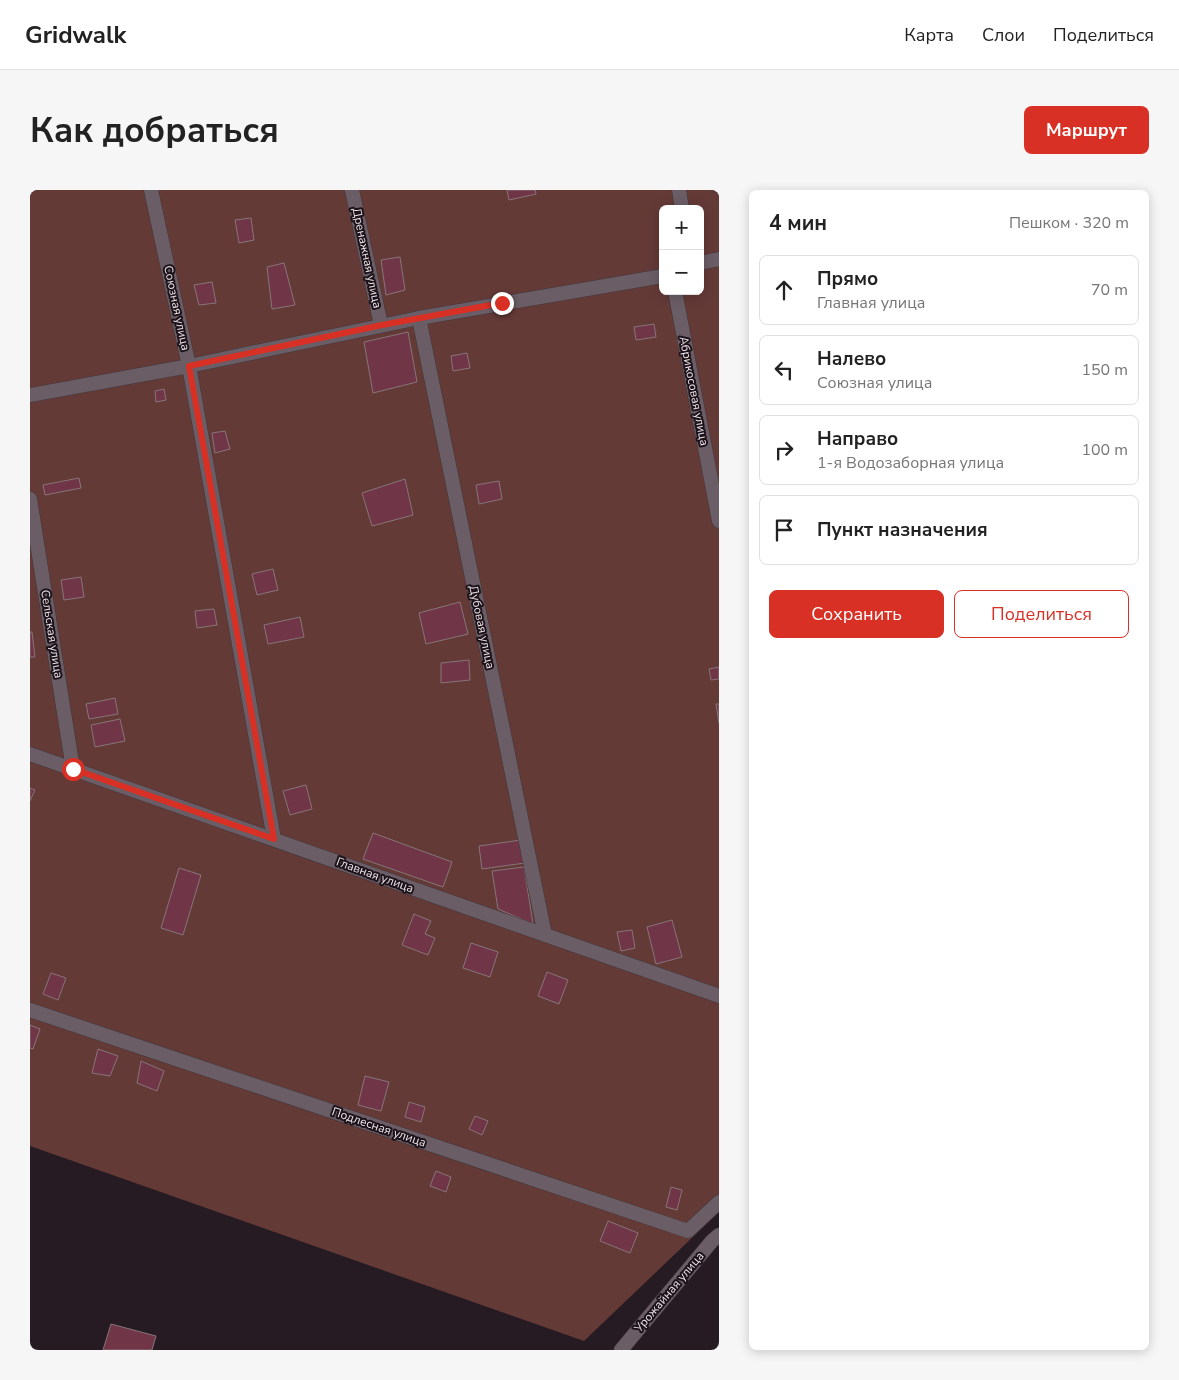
<!DOCTYPE html>
<html lang="ru">
<meta charset="utf-8">
<style>
:root{--surface:#fff;--page:#f6f6f6;--text:#222;--muted:#767676;--line:#e0e0e0;--accent:#d93025}
body{margin:0;font-family:"Nunito Sans",sans-serif;background:var(--page);color:var(--text)}
.controls{position:absolute;right:15px;top:15px;display:grid;overflow:hidden;border-radius:8px;box-shadow:0 2px 12px #0003}
.controls button{width:45px;height:45px;display:grid;place-items:center;padding:0;border:0;border-bottom:1px solid var(--line);background:var(--surface);color:var(--text);font:25px sans-serif}
.stop{position:absolute;width:15px;height:15px;margin:-11px;border:4px solid #d93025;border-radius:50%;background:#fff}
.stop.end{background:#d93025;border-color:#fff;box-shadow:0 1px 5px #0008}
.list{margin:0;padding:0;list-style:none}
h2{display:flex;justify-content:space-between;align-items:center;height:65px;margin:0;padding:0 20px;font-size:21px}
h2 small{font-size:16px;font-weight:400;color:var(--muted)}
.list li{display:grid;grid-template-columns:32px 1fr auto;gap:15px;align-items:center;box-sizing:border-box;height:70px;margin:0 10px 10px;padding:0 10px;border:1px solid var(--line);border-radius:8px}
.list b{display:block;font-size:19px;white-space:nowrap}
.list p{margin:0;font-size:16px;white-space:nowrap;color:var(--muted)}
.list em{font-size:16px;font-style:normal;color:var(--muted)}
.actions{display:flex;gap:10px;padding:15px 20px}
.actions a{flex:1;padding:11px 0;border:1px solid var(--accent);border-radius:8px;text-align:center;font-size:18px;color:var(--accent)}
.actions .main{background:var(--accent);color:#fff}
.icon{flex:none;width:28px;height:28px;fill:none;stroke:currentColor;stroke-width:2;stroke-linecap:round;stroke-linejoin:round}
.map{position:relative;flex:none;width:689px;height:1160px;overflow:hidden;border-radius:8px}
header{display:flex;align-items:center;gap:30px;box-sizing:border-box;height:70px;padding:0 25px;background:var(--surface);border-bottom:1px solid var(--line)}
header strong{font-size:24px}
nav{display:flex;gap:28px;margin-inline-start:auto;font-size:18px}
.intro{display:flex;align-items:center;justify-content:space-between;box-sizing:border-box;height:120px;padding:0 30px}
h1{margin:0;font-size:35px}
.button{padding:12px 22px;border-radius:8px;background:var(--accent);color:#fff;font-size:18px;font-weight:700}
main{display:flex;gap:30px;padding:0 30px}
aside{flex:1;background:var(--surface);border-radius:8px;box-shadow:0 2px 12px #0003}
.map>svg:first-child{display:block}
.green{fill:#643a37;fill-rule:evenodd}
.building{fill:#703648;stroke:#867579}
.lines{fill:none;stroke-linecap:round;stroke-linejoin:round}
.minor-casing{stroke:#40373d;stroke-width:15}
.secondary-casing{stroke:#40373d;stroke-width:15}
.minor{stroke:#6b5d66;stroke-width:14}
.secondary{stroke:#6b5d66;stroke-width:14}
.route{stroke:#d93025;stroke-width:6}
.labels{text-anchor:middle;stroke-width:4;stroke-linejoin:round;paint-order:stroke}
.street-label{font-size:12px;fill:#ece4e9;stroke:#1c1219}
</style>
<header>
<strong>Gridwalk</strong>
<nav><a>Карта</a><a>Слои</a><a>Поделиться</a></nav>
</header>
<div class="intro"><h1>Как добраться</h1><a class="button">Маршрут</a></div>
<main>
<div class="map">
<svg width="689" height="1160" viewBox="0 0 689 1160">
<rect width="100%" height="100%" fill="#261b22"/>
<path class="green" d="M0,0H689V1022L554,1151L0,956ZM633,19H670V101H633Z"/>
<g class="building">
<polygon points="477,0 505,0 506,4 479,10"/>
<polygon points="221,28 224,50 209,53 205,30"/>
<polygon points="370,67 375,100 356,105 351,70"/>
<polygon points="254,73 265,115 242,119 237,77"/>
<polygon points="182,92 186,113 169,115 164,95"/>
<polygon points="624,134 626,147 606,150 604,137"/>
<polygon points="378,142 387,192 343,203 334,152"/>
<polygon points="437,163 440,178 423,181 421,166"/>
<polygon points="134,199 136,210 126,212 125,201"/>
<polygon points="195,241 200,259 185,263 182,243"/>
<polygon points="49,288 51,298 15,305 13,295"/>
<polygon points="375,289 383,325 342,336 332,303"/>
<polygon points="469,291 472,309 449,314 446,295"/>
<polygon points="243,379 248,400 227,405 222,384"/>
<polygon points="51,387 54,407 34,410 31,390"/>
<polygon points="430,412 438,444 396,454 389,423"/>
<polygon points="184,419 187,435 167,438 165,421"/>
<polygon points="270,427 274,447 238,454 234,435"/>
<polygon points="0,442 2,442 5,467 0,467"/>
<polygon points="439,470 440,490 411,493 411,473"/>
<polygon points="689,477 689,489 681,490 679,479"/>
<polygon points="85,508 88,524 59,529 56,514"/>
<polygon points="686,514 689,514 689,533"/>
<polygon points="90,529 95,551 65,557 61,535"/>
<polygon points="276,595 282,619 260,625 253,601"/>
<polygon points="0,598 5,600 0,611"/>
<polygon points="343,643 422,672 413,697 333,669"/>
<polygon points="491,650 495,673 452,679 449,656"/>
<polygon points="494,677 503,734 468,719 462,681"/>
<polygon points="149,678 171,685 153,745 131,738"/>
<polygon points="384,724 401,731 395,744 405,748 398,765 372,755"/>
<polygon points="642,730 652,767 626,774 617,737"/>
<polygon points="602,740 605,758 591,761 587,742"/>
<polygon points="441,753 468,762 460,787 433,778"/>
<polygon points="517,782 538,790 529,814 508,806"/>
<polygon points="21,783 36,788 28,810 13,804"/>
<polygon points="0,835 10,839 3,859 0,858"/>
<polygon points="68,859 88,866 80,886 62,883"/>
<polygon points="111,871 134,881 127,901 107,893"/>
<polygon points="335,886 359,892 351,921 328,915"/>
<polygon points="379,912 395,917 391,932 375,927"/>
<polygon points="445,926 458,931 452,945 439,939"/>
<polygon points="406,981 421,987 416,1002 400,996"/>
<polygon points="641,997 652,1000 647,1020 636,1017"/>
<polygon points="578,1031 608,1043 600,1063 570,1051"/>
<polygon points="81,1134 126,1146 122,1160 73,1160"/>
</g>
<g class="lines">
<defs>
<g id="minor">
<polyline points="121,0 159,176 244,649"/>
<polyline points="322,0 351,135"/>
<polyline points="649,0 652,19"/>
<polyline points="670,73 689,69"/>
<polyline points="645,101 689,331"/>
<polyline points="389,128 515,745"/>
<polyline points="0,205 159,176 389,128 633,86"/>
<polyline points="0,309 43,579"/>
<polyline points="0,564 689,806"/>
<polyline points="0,820 658,1041 689,1012"/>
</g>
<polyline id="secondary" points="591,1160 682,1051 689,1045"/>
</defs>
<use href="#minor" class="minor-casing"/>
<use href="#secondary" class="secondary-casing"/>
<use href="#minor" class="minor"/>
<use href="#secondary" class="secondary"/>
</g>
<g class="lines">
<polyline class="route" points="43,579 244,649 159,176 352,135 472,113"/>
</g>
<g class="labels">
<g class="street-label">
<text transform="translate(337 68) rotate(78)" y="4">Дренажная улица</text>
<text transform="translate(147 118) rotate(78)" y="4">Союзная улица</text>
<text transform="translate(664 201) rotate(79)" y="4">Абрикосовая улица</text>
<text transform="translate(452 437) rotate(78)" y="4">Дубовая улица</text>
<text transform="translate(22 444) rotate(81)" y="4">Сельская улица</text>
<text transform="translate(345 685) rotate(20)" y="4">Главная улица</text>
<text transform="translate(349 937) rotate(19)" y="4">Подлесная улица</text>
<text transform="translate(639 1102) rotate(-50)" y="4">Урожайная улица</text>
</g>
</g>
</svg>
<div class="controls">
<button>+</button>
<button>−</button>
</div>
<div class="stop" style="left:43px;top:579px"></div>
<div class="stop end" style="left:472px;top:113px"></div>
</div>
<aside>
<h2>4 мин<small>Пешком · 320 m</small></h2>
<ul class="list">
<li><svg class="icon" aria-label="ahead" viewBox="0 0 24 24"><path d="M12 20V5M6 11l6-6 6 6"/></svg><div><b>Прямо</b><p>Главная улица</p></div><em>70 m</em></li>
<li><svg class="icon" aria-label="left" viewBox="0 0 24 24"><path d="M17 20v-9H6M10 6l-5 5 5 5"/></svg><div><b>Налево</b><p>Союзная улица</p></div><em>150 m</em></li>
<li><svg class="icon" aria-label="right" viewBox="0 0 24 24"><path d="M7 20v-9h11M14 6l5 5-5 5"/></svg><div><b>Направо</b><p>1-я Водозаборная улица</p></div><em>100 m</em></li>
<li><svg class="icon" aria-label="arrive" viewBox="0 0 24 24"><path d="M6 21V4h12l-3 4 3 4H6"/></svg><div><b>Пункт назначения</b></div></li>
</ul>
<div class="actions"><a class="main">Сохранить</a><a>Поделиться</a></div>
</aside>
</main>
